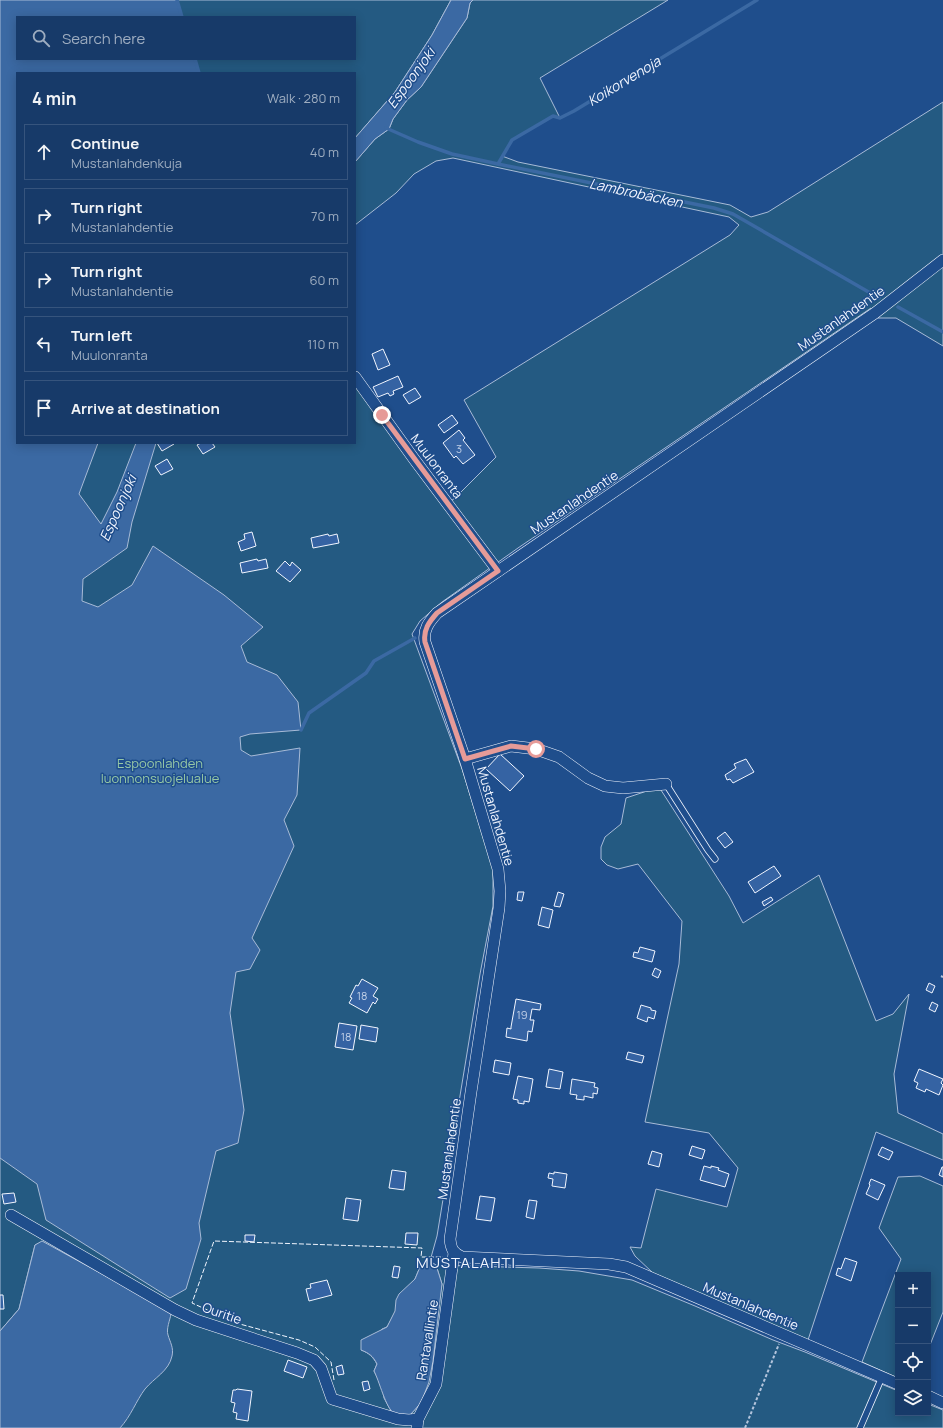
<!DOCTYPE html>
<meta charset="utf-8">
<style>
:root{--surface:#173a69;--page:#20416f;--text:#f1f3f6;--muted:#9eadc0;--line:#36547d}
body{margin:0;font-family:Manrope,sans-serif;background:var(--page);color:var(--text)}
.controls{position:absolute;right:12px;bottom:12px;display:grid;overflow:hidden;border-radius:0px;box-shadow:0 2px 10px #0003}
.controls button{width:36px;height:36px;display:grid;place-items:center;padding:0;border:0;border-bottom:1px solid var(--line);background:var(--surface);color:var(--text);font:20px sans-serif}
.stop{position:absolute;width:12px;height:12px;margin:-9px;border:3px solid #e69b98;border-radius:50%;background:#fff}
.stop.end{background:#e69b98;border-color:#fff;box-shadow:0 1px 4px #0008}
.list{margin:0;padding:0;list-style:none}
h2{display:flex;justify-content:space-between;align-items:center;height:52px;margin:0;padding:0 16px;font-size:17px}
h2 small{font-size:13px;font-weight:400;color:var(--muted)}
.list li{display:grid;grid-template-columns:26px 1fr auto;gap:12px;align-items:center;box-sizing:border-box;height:56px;margin:0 8px 8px;padding:0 8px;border:1px solid var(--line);border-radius:0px}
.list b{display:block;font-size:15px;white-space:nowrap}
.list p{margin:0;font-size:13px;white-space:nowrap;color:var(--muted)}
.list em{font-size:13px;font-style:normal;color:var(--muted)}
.icon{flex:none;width:22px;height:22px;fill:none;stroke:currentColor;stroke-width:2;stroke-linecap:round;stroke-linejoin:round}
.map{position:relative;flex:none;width:943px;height:1428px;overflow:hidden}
.search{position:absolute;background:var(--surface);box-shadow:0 2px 10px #0003;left:16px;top:16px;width:340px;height:44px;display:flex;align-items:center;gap:10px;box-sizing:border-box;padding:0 14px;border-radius:0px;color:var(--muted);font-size:15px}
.panel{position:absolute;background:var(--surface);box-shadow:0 2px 10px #0003;left:16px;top:72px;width:340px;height:372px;border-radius:0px}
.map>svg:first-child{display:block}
.green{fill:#245a82;stroke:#a8bbd7;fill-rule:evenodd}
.water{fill:#3b69a3;stroke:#a8bbd7}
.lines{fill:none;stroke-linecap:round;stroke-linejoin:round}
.stream{stroke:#3b69a3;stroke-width:3.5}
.building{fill:#3563a3;stroke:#f2f6ff}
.lane-casing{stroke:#f2f6ff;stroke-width:7}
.street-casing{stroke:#f2f6ff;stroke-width:12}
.path{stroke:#b3c4dc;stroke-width:2;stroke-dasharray:3 2;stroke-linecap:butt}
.lane{stroke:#1f4e8c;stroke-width:5.5}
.street{stroke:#1f4e8c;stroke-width:11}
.fence{stroke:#f2f6ff;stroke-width:1;stroke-dasharray:5 2;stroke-linecap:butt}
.route{stroke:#e69b98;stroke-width:5}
.labels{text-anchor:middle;stroke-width:3;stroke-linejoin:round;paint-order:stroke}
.number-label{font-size:11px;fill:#c3d1e8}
.street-label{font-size:13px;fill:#f2f6ff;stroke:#1f4e8c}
.park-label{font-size:13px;fill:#97c8a6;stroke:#1f4e8c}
.water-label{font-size:14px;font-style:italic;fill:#f2f6ff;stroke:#1f4e8c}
.quarter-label{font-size:15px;letter-spacing:1px;fill:#f2f6ff;stroke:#1f4e8c}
</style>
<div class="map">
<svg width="943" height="1428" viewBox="0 0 943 1428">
<rect width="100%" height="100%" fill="#1f4e8c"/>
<g class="green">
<path d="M0,0H451L432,35L395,92L355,138V73H17V443H355V383L444,506L455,498L496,457L464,400L730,235L739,225L729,217L453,158L436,161L414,174L396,193L355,225V162L375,139L389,129L393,119L407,100L421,87L467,18L470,3L473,0H668L540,78L560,118L553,116L512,140L502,156L518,162L730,205L751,217L768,212L943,102V346L896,318H878L871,308L518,548L442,602L420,621L412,634L462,769L493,869V906L480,974L437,1236L430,1261L420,1267L415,1279L412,1282L387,1327L382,1329L361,1350C369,1353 373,1357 377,1364L374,1371L382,1387L384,1398L391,1411L410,1415L420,1404L442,1284L436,1265L539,1268L579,1271L632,1280L695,1306L773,1340L805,1352L898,1391V1413H928V1404L943,1410V1428H0L48,1246L42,1242L35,1245L19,1309L0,1331ZM17,17H355V59H17Z"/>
<polygon points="659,787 729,896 743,923 819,875 876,1021 893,1014 909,994 894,1074 898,1113 943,1134 943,1160 876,1132 808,1340 653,1273 635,1256 630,1247 641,1248 656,1189 727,1207 738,1168 709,1133 645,1122 679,964 682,921 638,864 618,869 607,865 601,859 601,847 605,837 621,824 626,798"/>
<polygon points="920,1176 943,1186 943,1312 928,1350 928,1275 898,1275 898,1378 862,1362 901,1259 879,1228 898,1177"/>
</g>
<g class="water">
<polygon points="0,0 177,0 182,17 17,17 17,59 195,59 199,73 17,73 17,443 98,443 79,494 101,524 117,492 136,443 156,443 132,522 127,548 83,579 82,601 98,607 132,585 153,546 224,595 263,627 241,646 247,662 277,675 298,702 301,730 250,734 240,737 241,750 251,756 300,748 297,795 284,820 294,846 252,938 260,950 250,969 236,972 230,1013 244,1110 238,1143 216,1151 199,1223 201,1239 186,1289 170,1298 46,1220 37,1184 0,1158"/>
<polygon points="451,0 473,0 470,3 467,18 421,87 407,100 393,119 389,129 375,139 355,162 355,138 395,92 432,35"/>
<path d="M42,1241L164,1308L171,1314C170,1320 166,1329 168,1335C170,1342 174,1348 172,1356C169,1371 154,1378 145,1389C136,1401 131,1416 120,1428H0V1331L19,1309L35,1245Z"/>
<path d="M430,1261L436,1265L442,1284L433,1361L429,1382L424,1395L420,1404L410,1415C405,1414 399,1415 394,1413C386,1409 379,1380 374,1371L377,1364C373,1356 369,1353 361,1350V1340L387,1327L395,1311L396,1300L399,1294L415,1279L420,1267Z"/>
</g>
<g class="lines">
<g class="stream">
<polyline points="177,0 182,17"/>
<polyline points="195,59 199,73"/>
<polyline points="386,128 418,142 452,154 498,164 714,208 733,214 879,298"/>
<polyline points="498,164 512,140 553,116 560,118 574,111 757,0"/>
<polyline points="898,307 943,332"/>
<polyline points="301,730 309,713 366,673 374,661 415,638"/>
</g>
</g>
<g class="building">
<polygon points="383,349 390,365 378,370 372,354"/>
<polygon points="398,376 403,387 393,391 394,394 390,396 388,393 378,397 373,387"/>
<polygon points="415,388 421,397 409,404 403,395"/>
<polygon points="452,415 458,423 444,433 438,425"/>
<polygon points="459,430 465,438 463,440 475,455 463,464 456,456 454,458 443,443"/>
<polygon points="157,443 173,443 174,444 162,451"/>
<polygon points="201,443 212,443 215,447 203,454 197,445"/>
<polygon points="167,459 173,469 161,475 155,466"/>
<polygon points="252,532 256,546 241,551 238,542 245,539 244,534"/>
<polygon points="328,534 329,536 337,534 339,543 313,548 311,538"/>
<polygon points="257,559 258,561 266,559 268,568 242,573 240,563"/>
<polygon points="285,561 290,566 292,562 301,570 290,582 276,571"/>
<polygon points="500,754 524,776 510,791 486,769"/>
<polygon points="746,759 754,772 733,783 730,779 727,780 725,775 736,768 734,764"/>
<polygon points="725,832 733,842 725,848 717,838"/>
<polygon points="774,866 781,876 755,893 748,882"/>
<polygon points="518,892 524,892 522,901 517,900"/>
<polygon points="558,892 564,894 560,907 554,906"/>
<polygon points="771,897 773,900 764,906 762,902"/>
<polygon points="542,907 553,910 549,928 538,925"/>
<polygon points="640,947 655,951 652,962 633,957 634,952 638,953"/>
<polygon points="655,968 661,971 658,978 652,975"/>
<polygon points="362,979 378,988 373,996 378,999 375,1004 373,1002 367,1013 349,1003 352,998 350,997 356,985 358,986"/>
<polygon points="929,983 935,986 932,993 926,990"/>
<polygon points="516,999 541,1004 540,1010 532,1009 530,1020 534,1020 532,1032 528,1031 527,1041 506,1037 507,1028 511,1029 511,1027"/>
<polygon points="932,1002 938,1005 935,1012 929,1009"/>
<polygon points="641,1005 651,1008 651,1010 656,1011 654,1019 648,1017 647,1022 637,1018"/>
<polygon points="339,1023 357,1026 353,1050 335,1047"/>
<polygon points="361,1025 378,1028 376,1042 359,1039"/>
<polygon points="628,1052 644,1056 642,1063 626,1059"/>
<polygon points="495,1060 511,1063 509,1075 493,1072"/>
<polygon points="549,1069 563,1072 560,1089 546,1087"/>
<polygon points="919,1069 943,1079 941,1083 943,1085 939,1095 926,1089 925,1092 916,1088 918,1083 914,1081"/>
<polygon points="518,1076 533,1079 529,1102 524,1101 524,1104 518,1103 518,1100 513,1099"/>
<polygon points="572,1079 595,1083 594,1087 598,1088 597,1094 593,1093 593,1098 584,1096 584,1100 576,1099 577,1095 570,1094"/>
<polygon points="692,1146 705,1150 702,1159 689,1155"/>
<polygon points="882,1147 893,1152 889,1160 878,1155"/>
<polygon points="652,1151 662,1154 659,1167 648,1164"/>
<polygon points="704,1166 711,1168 711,1166 719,1168 718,1170 729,1174 725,1187 700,1180"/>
<polygon points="942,1167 943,1167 943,1177 939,1175"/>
<polygon points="392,1170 406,1172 404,1190 389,1188"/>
<polygon points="554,1172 567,1174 565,1188 552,1186 553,1179 548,1178 549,1173 554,1174"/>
<polygon points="871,1179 885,1185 878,1200 866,1194 870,1185 869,1184"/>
<polygon points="14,1193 16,1202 4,1204 2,1194"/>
<polygon points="480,1196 495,1198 491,1221 476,1219"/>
<polygon points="346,1198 361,1200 358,1221 343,1219"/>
<polygon points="529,1200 537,1201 534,1219 526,1217"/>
<polygon points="406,1233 418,1233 417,1245 405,1244"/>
<polygon points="245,1235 255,1235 254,1242 245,1241"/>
<polygon points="845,1258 857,1262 851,1281 836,1275 838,1268 841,1269"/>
<polygon points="394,1266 400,1267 398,1278 392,1277"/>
<polygon points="327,1280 332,1295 309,1301 306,1289 311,1288 310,1284"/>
<polygon points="0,1295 3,1295 4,1309 0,1309"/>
<polygon points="288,1360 307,1367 303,1378 284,1371"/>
<polygon points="342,1365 344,1374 338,1375 336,1367"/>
<polygon points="368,1381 370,1389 364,1391 362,1382"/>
<polygon points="237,1389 252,1391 248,1421 236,1419 237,1413 233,1412 235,1403 231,1402 233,1390 236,1390"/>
</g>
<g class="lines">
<defs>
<g id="lane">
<polyline points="666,784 708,850 715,859"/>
<polyline points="860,1428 882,1377"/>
</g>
<g id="street">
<polyline points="355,377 414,459 498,571"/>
<polyline points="465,759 511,746 536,749 559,757 588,778 605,786 623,788 666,784"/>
<polyline points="11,1215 175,1310 196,1320 297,1353 314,1360 321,1368 332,1399 398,1419 409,1420 418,1419"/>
<path d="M898,1384L626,1267L609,1264L462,1257C453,1253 451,1249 450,1239L471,1092L499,908L500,891L498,869L465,759L425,642C423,629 429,622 437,613L875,313L943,260"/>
<polyline points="928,1396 943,1403"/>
<polyline points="417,1428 418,1419 436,1384 454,1253"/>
</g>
</defs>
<use href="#lane" class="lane-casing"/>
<use href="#street" class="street-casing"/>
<g class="path">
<polyline points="941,976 943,977"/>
<polyline points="745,1428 779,1344"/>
</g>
<use href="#lane" class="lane"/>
<use href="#street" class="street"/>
<polyline class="fence" points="334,1380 331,1362 315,1347 299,1340 236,1323 192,1303 214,1241 422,1248 421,1257 443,1257"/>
</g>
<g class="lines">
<path class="route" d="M382,415L498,571L437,613C429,622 423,630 425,642L465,759L511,746L536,749"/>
</g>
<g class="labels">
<g class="number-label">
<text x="459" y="453">3</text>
<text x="362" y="1000">18</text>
<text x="522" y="1019">19</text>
<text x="346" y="1041">18</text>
</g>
<g class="street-label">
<text transform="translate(841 318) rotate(-35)" y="5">Mustanlahdentie</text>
<text transform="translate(437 466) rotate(53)" y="5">Muulonranta</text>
<text transform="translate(574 502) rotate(-34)" y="5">Mustanlahdentie</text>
<text transform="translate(496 816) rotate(74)" y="5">Mustanlahdentie</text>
<text transform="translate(449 1149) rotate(-82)" y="5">Mustanlahdentie</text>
<text transform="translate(751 1306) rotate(23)" y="5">Mustanlahdentie</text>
<text transform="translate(222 1313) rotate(19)" y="5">Ouritie</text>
<text transform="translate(427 1340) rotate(-81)" y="5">Rantavallintie</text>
</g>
<g class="park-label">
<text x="160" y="768">Espoonlahden<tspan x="160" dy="15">luonnonsuojelualue</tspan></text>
</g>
<g class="water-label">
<text transform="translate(411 78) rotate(-54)" y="5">Espoonjoki</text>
<text transform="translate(624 81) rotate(-31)" y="5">Koikorvenoja</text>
<text transform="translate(636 193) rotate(12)" y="5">Lambrobäcken</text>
<text transform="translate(118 508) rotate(-66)" y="5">Espoonjoki</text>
</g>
<g class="quarter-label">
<text x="466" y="1268">MUSTALAHTI</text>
</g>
</g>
</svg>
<div class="controls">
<button>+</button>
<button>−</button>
<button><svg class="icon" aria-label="locate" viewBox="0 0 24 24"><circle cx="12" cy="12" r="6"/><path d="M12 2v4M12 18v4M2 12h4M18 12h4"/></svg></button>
<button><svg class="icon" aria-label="layers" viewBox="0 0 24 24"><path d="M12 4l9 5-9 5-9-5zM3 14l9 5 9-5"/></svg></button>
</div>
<div class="stop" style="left:536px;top:749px"></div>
<div class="stop end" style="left:382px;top:415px"></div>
<div class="search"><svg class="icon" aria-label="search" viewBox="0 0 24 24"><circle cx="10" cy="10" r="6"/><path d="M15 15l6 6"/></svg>Search here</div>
<section class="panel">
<h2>4 min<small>Walk · 280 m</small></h2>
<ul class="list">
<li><svg class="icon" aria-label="ahead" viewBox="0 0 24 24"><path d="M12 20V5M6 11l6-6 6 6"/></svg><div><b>Continue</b><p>Mustanlahdenkuja</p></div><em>40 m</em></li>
<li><svg class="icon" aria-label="right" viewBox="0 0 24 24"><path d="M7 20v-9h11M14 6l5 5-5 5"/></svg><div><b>Turn right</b><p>Mustanlahdentie</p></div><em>70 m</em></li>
<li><svg class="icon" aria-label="right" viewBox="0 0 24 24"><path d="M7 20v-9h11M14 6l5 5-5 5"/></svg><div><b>Turn right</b><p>Mustanlahdentie</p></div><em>60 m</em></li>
<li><svg class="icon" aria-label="left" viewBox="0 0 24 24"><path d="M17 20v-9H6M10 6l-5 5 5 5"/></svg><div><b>Turn left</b><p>Muulonranta</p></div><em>110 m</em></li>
<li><svg class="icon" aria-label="arrive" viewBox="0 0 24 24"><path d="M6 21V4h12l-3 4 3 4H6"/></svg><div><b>Arrive at destination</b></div></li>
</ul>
</section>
</div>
